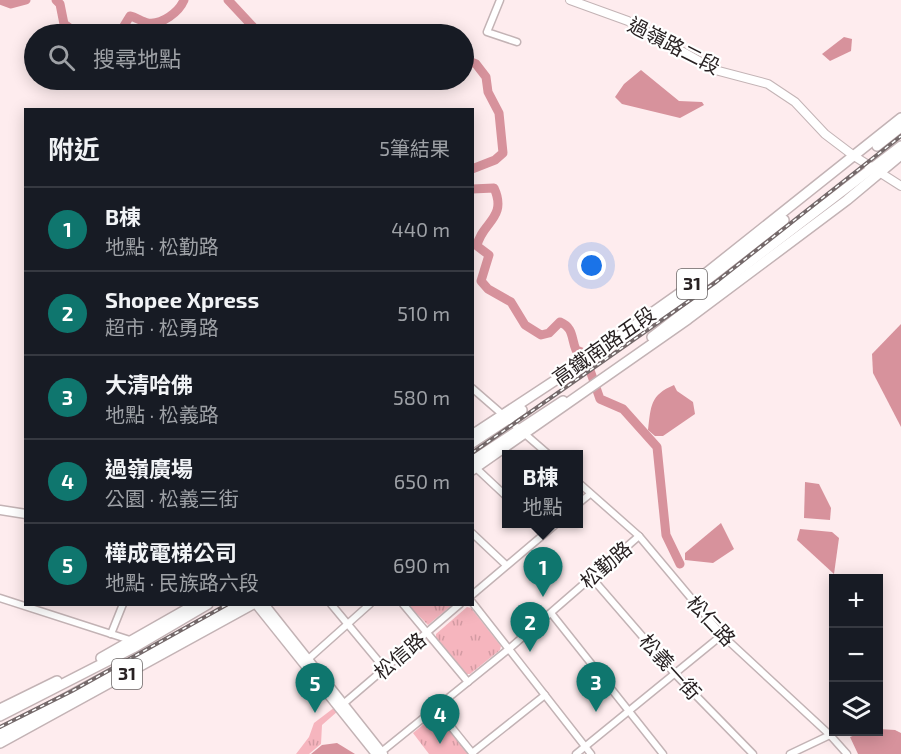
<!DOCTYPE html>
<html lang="zh-TW">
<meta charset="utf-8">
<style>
:root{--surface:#171b24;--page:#242831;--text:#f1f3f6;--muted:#9ea1a6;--line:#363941;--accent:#0f766e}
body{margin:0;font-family:"Exo 2","Noto Sans TC",sans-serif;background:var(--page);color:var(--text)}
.controls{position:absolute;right:18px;bottom:18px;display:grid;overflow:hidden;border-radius:0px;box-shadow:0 3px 15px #0003}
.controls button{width:54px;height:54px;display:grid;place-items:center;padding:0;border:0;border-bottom:2px solid var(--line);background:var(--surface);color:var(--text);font:30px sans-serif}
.you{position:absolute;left:592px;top:266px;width:21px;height:21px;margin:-15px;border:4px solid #fff;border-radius:50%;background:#1a73e8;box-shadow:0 0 0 9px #1a73e833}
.badge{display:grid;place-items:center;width:39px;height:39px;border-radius:50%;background:var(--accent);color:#fff;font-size:20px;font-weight:700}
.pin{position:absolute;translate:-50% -50px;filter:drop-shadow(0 2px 3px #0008)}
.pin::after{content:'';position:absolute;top:32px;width:21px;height:18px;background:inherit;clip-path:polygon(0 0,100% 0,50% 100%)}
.popup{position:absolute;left:502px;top:450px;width:81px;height:78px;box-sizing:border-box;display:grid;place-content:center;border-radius:0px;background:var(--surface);filter:drop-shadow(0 2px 4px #0005);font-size:20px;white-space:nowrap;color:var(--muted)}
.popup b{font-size:22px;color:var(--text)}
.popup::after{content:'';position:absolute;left:50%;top:100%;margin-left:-12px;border:12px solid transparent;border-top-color:var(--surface)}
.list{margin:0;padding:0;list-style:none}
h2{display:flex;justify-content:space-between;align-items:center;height:78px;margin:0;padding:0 24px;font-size:26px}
h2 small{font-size:20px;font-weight:400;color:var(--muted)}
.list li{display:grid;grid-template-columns:39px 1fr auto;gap:18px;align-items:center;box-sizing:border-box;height:84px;padding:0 24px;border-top:2px solid var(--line)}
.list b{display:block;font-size:22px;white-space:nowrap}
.list p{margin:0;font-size:20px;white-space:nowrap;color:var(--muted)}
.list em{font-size:20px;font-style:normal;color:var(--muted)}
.icon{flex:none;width:33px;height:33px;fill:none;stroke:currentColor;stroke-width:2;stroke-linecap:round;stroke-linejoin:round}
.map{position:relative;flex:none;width:901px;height:754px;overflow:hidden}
.search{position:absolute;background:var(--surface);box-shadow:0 3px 15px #0003;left:24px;top:24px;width:450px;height:66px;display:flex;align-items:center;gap:15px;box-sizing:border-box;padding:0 21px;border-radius:33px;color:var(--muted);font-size:22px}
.panel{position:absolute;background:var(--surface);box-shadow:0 3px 15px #0003;left:24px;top:108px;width:450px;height:498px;border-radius:0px}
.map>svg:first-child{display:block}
.park{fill:url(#park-tufts)}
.water{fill:#d7929c}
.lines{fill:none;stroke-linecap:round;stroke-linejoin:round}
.river{stroke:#d7929c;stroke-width:9}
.minor-casing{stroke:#c3b3b5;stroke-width:9}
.tertiary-casing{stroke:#c3b3b5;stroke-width:10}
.secondary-casing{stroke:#c3b3b5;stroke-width:11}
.primary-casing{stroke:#c3b3b5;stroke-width:12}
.minor{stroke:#fff;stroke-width:6}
.tertiary{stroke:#fff;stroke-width:8}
.secondary{stroke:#fff;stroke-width:8}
.primary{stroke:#fff;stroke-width:9}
.rail-casing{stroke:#74696a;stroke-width:4}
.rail{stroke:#fff;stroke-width:1.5;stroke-dasharray:4.5;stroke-linecap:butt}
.labels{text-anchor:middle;stroke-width:4.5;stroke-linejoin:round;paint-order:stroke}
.shield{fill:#fff;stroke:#686464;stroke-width:1.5}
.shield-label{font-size:18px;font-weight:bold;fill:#282122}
.street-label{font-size:20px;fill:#282122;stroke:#fff}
</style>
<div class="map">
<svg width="901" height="754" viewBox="0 0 901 754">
<defs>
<pattern id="park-tufts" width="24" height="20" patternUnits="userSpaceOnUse" patternTransform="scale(1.5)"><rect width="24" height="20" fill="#f6b5be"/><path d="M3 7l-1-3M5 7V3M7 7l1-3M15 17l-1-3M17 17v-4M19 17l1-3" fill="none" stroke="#d39ba3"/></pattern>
</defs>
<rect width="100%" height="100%" fill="#feecee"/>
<g class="park">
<polygon points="408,605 452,605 428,625"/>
<polygon points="467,607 471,608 501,646 500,650 470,674 466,674 436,638 436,634"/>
<polygon points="335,707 338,711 322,725 321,744 309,754 296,754 309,737 314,723"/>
<polygon points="436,714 468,754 429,754 413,733"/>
</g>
<g class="water">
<polygon points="844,37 852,39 851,51 830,61 822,54"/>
<polygon points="641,70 679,101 702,102 704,105 680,118 622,104 615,97 624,84"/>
<polygon points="901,324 901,427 873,373 872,354"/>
<path d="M674,385L677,391L693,402L695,414L663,436H655L648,430C651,406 650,395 674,385Z"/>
<polygon points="805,482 819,484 831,508 830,520 804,518"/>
<polygon points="721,523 734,549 713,563 685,560 685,553"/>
<polygon points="800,529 832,532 839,538 834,574 797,540"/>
<polygon points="879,729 895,730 901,733 901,754 858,754 850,737 863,732 878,732"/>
<polygon points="337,743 355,754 311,754 322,745"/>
</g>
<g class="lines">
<g class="river">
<polyline points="0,0 11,4 26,0"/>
<polyline points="56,0 60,4 64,24 78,34"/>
<polyline points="228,0 256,30 267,34"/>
<path d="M119,34L130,16C136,17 142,22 148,23C162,25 179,12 184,0"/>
<polyline points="464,59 476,64 486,77 488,92 499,113 503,153 495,160 472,169"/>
<path d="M472,189L494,188C508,218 481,223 477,246L489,255L481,281L488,289L511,302L525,325L541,335L549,333L560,322C574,328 571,338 576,350L584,353L600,399L623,409L657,447L666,535L680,564"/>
</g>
<defs>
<g id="minor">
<polyline points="500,0 487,32 517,42"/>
<polyline points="472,388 548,454"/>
<polyline points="476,468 507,497"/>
<polyline points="579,483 639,536 722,635 830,735 847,754"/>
<polyline points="579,503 590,494"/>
<polyline points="536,524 546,532"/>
<polyline points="472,533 506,565"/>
<polyline points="591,577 675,674 753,754"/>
<polyline points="472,595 556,524"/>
<polyline points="0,598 133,641"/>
<polyline points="472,602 591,754"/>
<polyline points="331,604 385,669"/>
<polyline points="403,604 468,682"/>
<polyline points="551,613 663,754"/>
<polyline points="111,634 123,604"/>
<polyline points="305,662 370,604"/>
<polyline points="342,705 460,604"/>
<polyline points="436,708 473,754"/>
<polyline points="380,753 510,648 639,536"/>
<polyline points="472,753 545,695"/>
<polyline points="576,754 722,635"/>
<polyline points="790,754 830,735"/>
</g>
<polyline id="tertiary" points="570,0 628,21 715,70 768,84 795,102 825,134 854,156 901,186"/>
<g id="secondary">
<polyline points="0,510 26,514"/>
<polyline points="256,604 376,754"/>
<polyline points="264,604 383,754"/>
</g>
<g id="primary">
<polyline points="877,146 901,127"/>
<polyline points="707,280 784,220"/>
<polyline points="652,337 901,146"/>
<polyline points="627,338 692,292"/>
<polyline points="472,435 580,364 690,286 901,118"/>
<polyline points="472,443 522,410"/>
<polyline points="472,461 563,401"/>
<polyline points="472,470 688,319 847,200 901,155"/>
<polyline points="101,658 196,604"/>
<polyline points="0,709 57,681"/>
<polyline points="0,716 133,648 208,604"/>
<polyline points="0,734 238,604"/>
<polyline points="0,743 253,604"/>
</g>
</defs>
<use href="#minor" class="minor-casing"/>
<use href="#tertiary" class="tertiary-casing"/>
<use href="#secondary" class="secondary-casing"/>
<use href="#primary" class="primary-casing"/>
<use href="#minor" class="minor"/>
<use href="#tertiary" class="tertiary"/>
<use href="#secondary" class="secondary"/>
<use href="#primary" class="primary"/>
<defs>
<g id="rail">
<polyline points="472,453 716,282 901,136"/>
<polyline points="0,727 72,691 228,604"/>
</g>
</defs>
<use href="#rail" class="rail-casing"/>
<use href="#rail" class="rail"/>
</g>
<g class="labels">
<g class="shield">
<rect x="677" y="269" width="30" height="30" rx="4.5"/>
<rect x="112" y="659" width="30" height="30" rx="4.5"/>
</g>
<g class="shield-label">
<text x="692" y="290">31</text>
<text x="127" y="680">31</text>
</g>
<g class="street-label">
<text transform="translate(674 46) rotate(27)" y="7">過嶺路二段</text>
<text transform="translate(604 346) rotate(-35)" y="7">高鐵南路五段</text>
<text transform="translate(606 565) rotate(-41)" y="7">松勤路</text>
<text transform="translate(711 621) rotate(47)" y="7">松仁路</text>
<text transform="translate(400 656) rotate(-40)" y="7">松信路</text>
<text transform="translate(670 667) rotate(48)" y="7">松義一街</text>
</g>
</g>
</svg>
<div class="controls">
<button>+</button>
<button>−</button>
<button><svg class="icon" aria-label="layers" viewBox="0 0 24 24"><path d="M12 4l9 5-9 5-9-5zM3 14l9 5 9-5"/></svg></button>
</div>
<div class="you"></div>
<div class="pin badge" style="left:543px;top:597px">1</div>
<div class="popup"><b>B棟</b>地點</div>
<div class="pin badge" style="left:530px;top:652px">2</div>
<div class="pin badge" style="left:596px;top:712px">3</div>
<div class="pin badge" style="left:440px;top:744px">4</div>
<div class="pin badge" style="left:315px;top:713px">5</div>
<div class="search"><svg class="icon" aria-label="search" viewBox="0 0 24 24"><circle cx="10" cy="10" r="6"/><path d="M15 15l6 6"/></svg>搜尋地點</div>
<section class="panel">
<h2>附近<small>5筆結果</small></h2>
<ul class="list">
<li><span class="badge">1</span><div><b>B棟</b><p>地點 · 松勤路</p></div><em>440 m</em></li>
<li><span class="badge">2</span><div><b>Shopee Xpress</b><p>超市 · 松勇路</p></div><em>510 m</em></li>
<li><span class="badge">3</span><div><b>大清哈佛</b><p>地點 · 松義路</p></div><em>580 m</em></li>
<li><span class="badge">4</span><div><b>過嶺廣場</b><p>公園 · 松義三街</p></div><em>650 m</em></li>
<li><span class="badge">5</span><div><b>樺成電梯公司</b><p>地點 · 民族路六段</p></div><em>690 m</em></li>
</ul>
</section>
</div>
